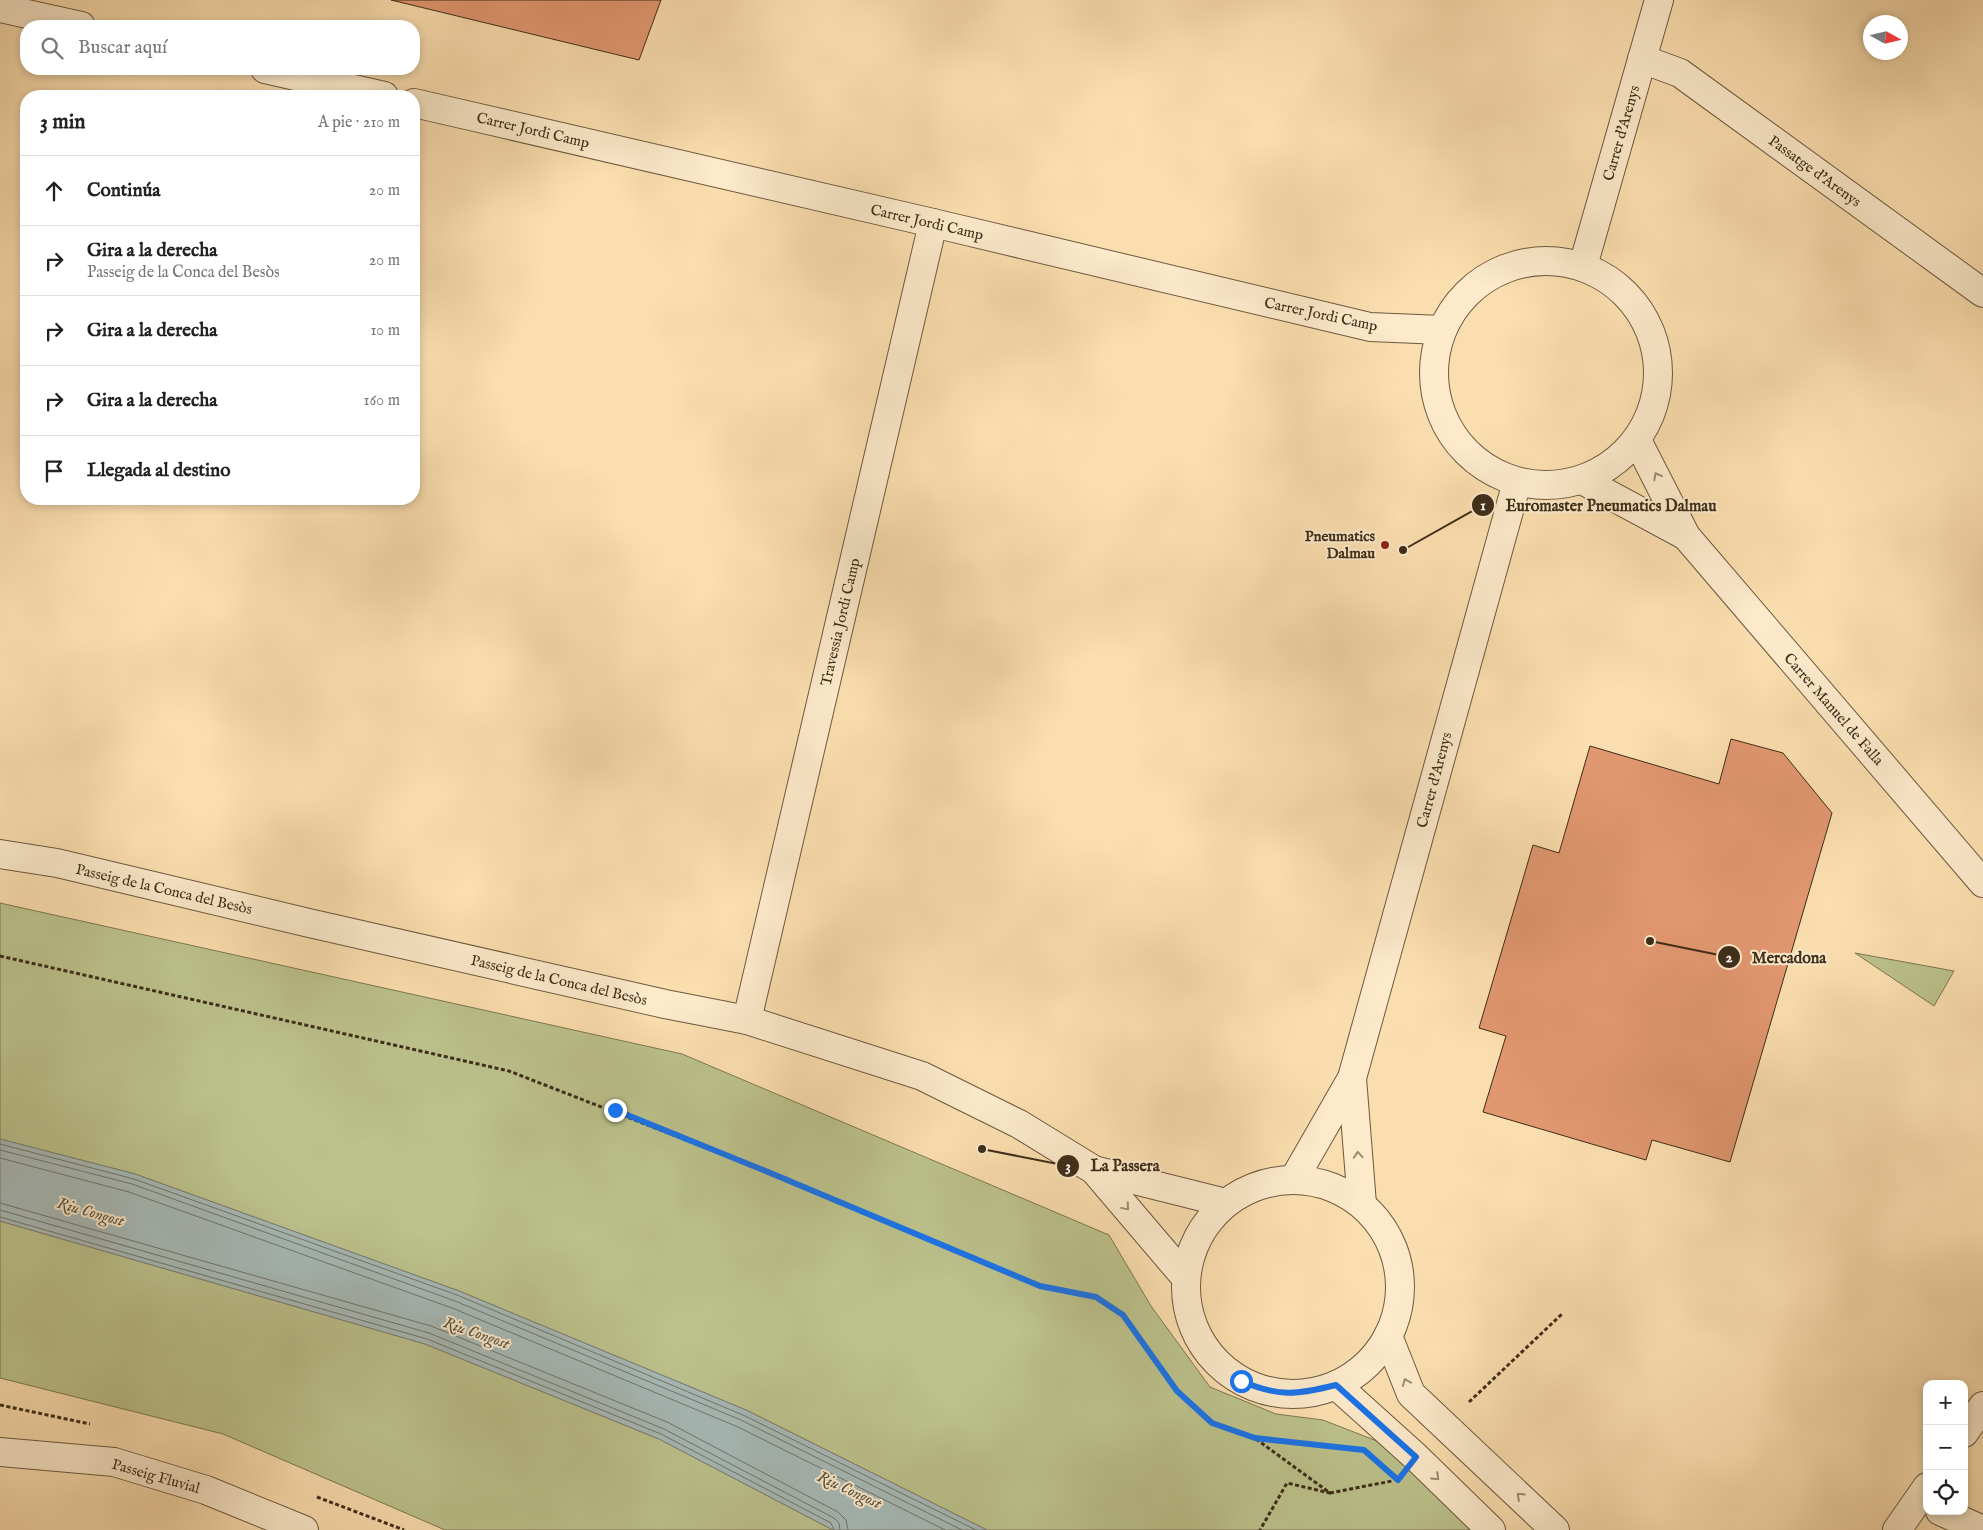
<!DOCTYPE html>
<html lang="es">
<meta charset="utf-8">
<style>
:root{--surface:#fff;--page:#f2f2f2;--text:#222;--muted:#767676;--line:#e0e0e0}
body{margin:0;font-family:"IM FELL English",serif;background:var(--page);color:var(--text)}
.controls{position:absolute;right:15px;bottom:15px;display:grid;overflow:hidden;border-radius:10px;box-shadow:0 2px 8px #0003}
.controls button{width:45px;height:45px;display:grid;place-items:center;padding:0;border:0;border-bottom:1px solid var(--line);background:var(--surface);color:var(--text);font:25px sans-serif}
.compass{position:absolute;left:1863px;top:15px;width:45px;height:45px;border-radius:50%;background:var(--surface);box-shadow:0 2px 8px #0003;rotate:98deg}
.stop{position:absolute;width:15px;height:15px;margin:-11px;border:4px solid #1a73e8;border-radius:50%;background:#fff}
.stop.end{background:#1a73e8;border-color:#fff;box-shadow:0 1px 5px #0008}
.list{margin:0;padding:0;list-style:none}
h2{display:flex;justify-content:space-between;align-items:center;height:65px;margin:0;padding:0 20px;font-size:21px}
h2 small{font-size:16px;font-weight:400;color:var(--muted)}
.list li{display:grid;grid-template-columns:32px 1fr auto;gap:15px;align-items:center;box-sizing:border-box;height:70px;padding:0 20px;border-top:1px solid var(--line)}
.list b{display:block;font-size:19px;white-space:nowrap}
.list p{margin:0;font-size:16px;white-space:nowrap;color:var(--muted)}
.list em{font-size:16px;font-style:normal;color:var(--muted)}
.icon{flex:none;width:28px;height:28px;fill:none;stroke:currentColor;stroke-width:2;stroke-linecap:round;stroke-linejoin:round}
.map{position:relative;flex:none;width:1983px;height:1530px;overflow:hidden}
.search{position:absolute;background:var(--surface);box-shadow:0 2px 8px #0003;left:20px;top:20px;width:400px;height:55px;display:flex;align-items:center;gap:12px;box-sizing:border-box;padding:0 18px;border-radius:20px;color:var(--muted);font-size:19px}
.panel{position:absolute;background:var(--surface);box-shadow:0 2px 8px #0003;left:20px;top:90px;width:400px;height:415px;border-radius:20px}
.map>svg:first-child{display:block}
.green{fill:#bcc28c;stroke:#7c7852}
.water{fill:#a6b9b7;stroke:#7c8178}
.lines{fill:none;stroke-linecap:round;stroke-linejoin:round}
.shore{stroke:#727368;stroke-width:1}
.building{fill:#e19770;stroke:#3d2d19}
.minor-casing{stroke:#6c593e;stroke-width:30}
.path{stroke:#3d2d19;stroke-width:3;stroke-dasharray:4 2.5;stroke-linecap:butt}
.minor{stroke:#fceacb;stroke-width:28}
.oneway{stroke:#9c8c72}
.route{stroke:#1a73e8;stroke-width:6}
.poi-dot{fill:#8f2418;stroke:#fceacb;stroke-width:2}
.labels{text-anchor:middle;stroke-width:4;stroke-linejoin:round;paint-order:stroke}
.street-label{font-size:15px;fill:#3d2d19;stroke:#fceacb}
.poi-label{font-size:15px;font-weight:bold;fill:#3d2d19;stroke:#fceacb;text-anchor:end}
.water-label{font-size:16px;font-style:italic;fill:#575040;stroke:#fceacb}
.leader{fill:none;stroke:#3d2d19;stroke-width:2}
.callout-dot{fill:#3d2d19;stroke:#fceacb;stroke-width:2}
.mark-label{font-size:15px;text-anchor:middle;font-weight:bold;fill:#fff}
.callout-label{font-size:16px;text-anchor:middle;font-weight:bold;fill:#3d2d19;stroke:#fceacb;stroke-width:4;stroke-linejoin:round;paint-order:stroke}
</style>
<div class="map">
<svg width="1983" height="1530" viewBox="0 0 1983 1530">
<rect width="100%" height="100%" fill="#fbdeaf"/>
<filter id="stains"><feTurbulence type="fractalNoise" baseFrequency=".004" numOctaves="4"/><feColorMatrix values="0 0 0 0 .2 0 0 0 0 .09 0 0 0 0 .02 0 0 0 .5 -.17"/></filter>
<radialGradient id="worn" r=".72"><stop offset=".6" stop-color="#630" stop-opacity="0"/><stop offset="1" stop-color="#630" stop-opacity=".3"/></radialGradient>
<g class="green">
<polygon points="0,903 682,1054 1109,1235 1151,1306 1210,1387 1276,1414 1323,1420 1382,1443 1481,1530 987,1530 746,1410 459,1291 135,1174 0,1139"/>
<polygon points="1855,953 1954,971 1934,1006"/>
<polygon points="0,1221 425,1344 659,1439 833,1530 445,1530 223,1434 0,1378"/>
</g>
<polygon class="water" points="0,1139 135,1174 459,1291 746,1410 987,1530 833,1530 659,1439 425,1344 0,1221"/>
<g class="lines">
<g class="shore">
<polyline points="0,1144 134,1179 457,1295 743,1415 976,1530"/>
<polyline points="0,1150 132,1184 455,1301 741,1420 962,1530"/>
<polyline points="0,1158 129,1192 452,1308 738,1427 945,1530"/>
<polyline points="0,1203 431,1326 667,1422 838,1512 846,1520 848,1530"/>
<polyline points="0,1210 429,1333 664,1429 834,1518 839,1523 840,1530"/>
<polyline points="0,1217 427,1339 661,1434 831,1523 834,1530"/>
</g>
</g>
<g class="building">
<polygon points="391,0 661,0 639,60"/>
<polygon points="1731,739 1783,753 1832,813 1730,1162 1652,1140 1646,1160 1483,1112 1506,1036 1479,1028 1533,845 1559,853 1590,746 1719,784"/>
</g>
<g class="lines">
<defs>
<g id="minor">
<polyline points="0,8 81,26"/>
<polyline points="1642,59 1680,73 1983,293"/>
<polyline points="265,69 384,96"/>
<polyline points="414,103 933,223 1370,327 1442,330"/>
<circle cx="1546" cy="373" r="112"/>
<polyline points="1583,266 1659,0"/>
<polyline points="1637,440 1686,536 1983,883"/>
<polyline points="1582,480 1686,536"/>
<polyline points="0,854 57,863 309,923 665,1004 747,1020 922,1076 1019,1124 1094,1170 1186,1278"/>
<polyline points="747,1020 933,223"/>
<polyline points="1352,1078 1362,1204"/>
<polyline points="1094,1170 1226,1203"/>
<polyline points="1294,1179 1352,1078 1517,482"/>
<circle cx="1293" cy="1287" r="107"/>
<polyline points="1388,1336 1411,1394 1555,1530"/>
<polyline points="1336,1385 1416,1457 1491,1530"/>
<polyline points="1964,1433 1983,1406"/>
<polyline points="0,1452 114,1462 206,1490 304,1530"/>
<polyline points="1940,1511 1983,1530"/>
<polyline points="1897,1530 1927,1487"/>
</g>
</defs>
<use href="#minor" class="minor-casing"/>
<g class="path">
<polyline points="0,956 509,1071 768,1172 1040,1286 1096,1297 1123,1315 1177,1391 1212,1423 1255,1438 1355,1449"/>
<polyline points="1469,1402 1563,1313"/>
<polyline points="0,1405 90,1424"/>
<polyline points="1256,1439 1330,1493 1287,1483 1260,1530"/>
<polyline points="1330,1493 1392,1481"/>
<polyline points="317,1497 404,1530"/>
</g>
<use href="#minor" class="minor"/>
</g>
<defs><path id="oneway-chevron" d="M-2-3.5L2.5 0L-2 3.5" fill="none" stroke-width="1.6" stroke-linecap="round" stroke-linejoin="round" transform="scale(1.25)"/></defs>
<g class="oneway">
<use href="#oneway-chevron" transform="translate(1657 476) rotate(-118)"/>
<use href="#oneway-chevron" transform="translate(1358 1155) rotate(-94)"/>
<use href="#oneway-chevron" transform="translate(1126 1207) rotate(50)"/>
<use href="#oneway-chevron" transform="translate(1406 1382) rotate(-112)"/>
<use href="#oneway-chevron" transform="translate(1436 1477) rotate(44)"/>
<use href="#oneway-chevron" transform="translate(1520 1496) rotate(-137)"/>
</g>
<g class="lines">
<path class="route" d="M615,1110L768,1172L1040,1286L1096,1297L1123,1315L1177,1391L1212,1423L1255,1438L1364,1450L1398,1480L1416,1457L1336,1385C1296,1395 1279,1397 1241,1381"/>
</g>
<circle class="poi-dot" cx="1385" cy="545" r="5"/>
<g class="labels">
<g class="street-label">
<text transform="translate(533 130) rotate(13)" y="5">Carrer Jordi Camp</text>
<text transform="translate(1621 133) rotate(-74)" y="5">Carrer d'Arenys</text>
<text transform="translate(1815 171) rotate(36)" y="5">Passatge d'Arenys</text>
<text transform="translate(927 222) rotate(13)" y="5">Carrer Jordi Camp</text>
<text transform="translate(1321 314) rotate(12)" y="5">Carrer Jordi Camp</text>
<text transform="translate(840 622) rotate(-77)" y="5">Travessia Jordi Camp</text>
<text transform="translate(1834 709) rotate(49)" y="5">Carrer Manuel de Falla</text>
<text transform="translate(1434 780) rotate(-75)" y="5">Carrer d'Arenys</text>
<text transform="translate(164 889) rotate(13)" y="5">Passeig de la Conca del Besòs</text>
<text transform="translate(559 980) rotate(13)" y="5">Passeig de la Conca del Besòs</text>
<text transform="translate(156 1476) rotate(16)" y="5">Passeig Fluvial</text>
</g>
<g class="poi-label">
<text x="1375" y="541">Pneumatics<tspan x="1375" dy="17">Dalmau</tspan></text>
</g>
<g class="water-label">
<text transform="translate(91 1211) rotate(16)" y="6">Riu Congost</text>
<text transform="translate(477 1332) rotate(19)" y="6">Riu Congost</text>
<text transform="translate(850 1489) rotate(25)" y="6">Riu Congost</text>
</g>
</g>
<path class="leader" d="M1403 550L1483 505M1650 941L1729 957M982 1149L1068 1166"/>
<g class="callout-dot">
<circle cx="1403" cy="550" r="5"/>
<circle cx="1650" cy="941" r="5"/>
<circle cx="982" cy="1149" r="5"/>
<circle cx="1483" cy="505" r="12"/>
<circle cx="1729" cy="957" r="12"/>
<circle cx="1068" cy="1166" r="12"/>
</g>
<g class="mark-label">
<text x="1483" y="510">1</text>
<text x="1729" y="962">2</text>
<text x="1068" y="1171">3</text>
</g>
<g class="callout-label">
<text x="1611" y="511">Euromaster Pneumatics Dalmau</text>
<text x="1789" y="963">Mercadona</text>
<text x="1125" y="1171">La Passera</text>
</g>
<rect width="100%" height="100%" filter="url(#stains)"/>
<rect width="100%" height="100%" fill="url(#worn)"/>
</svg>
<div class="controls">
<button>+</button>
<button>−</button>
<button><svg class="icon" aria-label="locate" viewBox="0 0 24 24"><circle cx="12" cy="12" r="6"/><path d="M12 2v4M12 18v4M2 12h4M18 12h4"/></svg></button>
</div>
<svg class="compass" viewBox="-18 -18 36 36"><path d="M0-13l5 13h-10z" fill="#e53935"/><path d="M0 13l5-13h-10z" fill="#767676"/></svg>
<div class="stop" style="left:1241px;top:1381px"></div>
<div class="stop end" style="left:615px;top:1110px"></div>
<div class="search"><svg class="icon" aria-label="search" viewBox="0 0 24 24"><circle cx="10" cy="10" r="6"/><path d="M15 15l6 6"/></svg>Buscar aquí</div>
<section class="panel">
<h2>3 min<small>A pie · 210 m</small></h2>
<ul class="list">
<li><svg class="icon" aria-label="ahead" viewBox="0 0 24 24"><path d="M12 20V5M6 11l6-6 6 6"/></svg><div><b>Continúa</b></div><em>20 m</em></li>
<li><svg class="icon" aria-label="right" viewBox="0 0 24 24"><path d="M7 20v-9h11M14 6l5 5-5 5"/></svg><div><b>Gira a la derecha</b><p>Passeig de la Conca del Besòs</p></div><em>20 m</em></li>
<li><svg class="icon" aria-label="right" viewBox="0 0 24 24"><path d="M7 20v-9h11M14 6l5 5-5 5"/></svg><div><b>Gira a la derecha</b></div><em>10 m</em></li>
<li><svg class="icon" aria-label="right" viewBox="0 0 24 24"><path d="M7 20v-9h11M14 6l5 5-5 5"/></svg><div><b>Gira a la derecha</b></div><em>160 m</em></li>
<li><svg class="icon" aria-label="arrive" viewBox="0 0 24 24"><path d="M6 21V4h12l-3 4 3 4H6"/></svg><div><b>Llegada al destino</b></div></li>
</ul>
</section>
</div>
